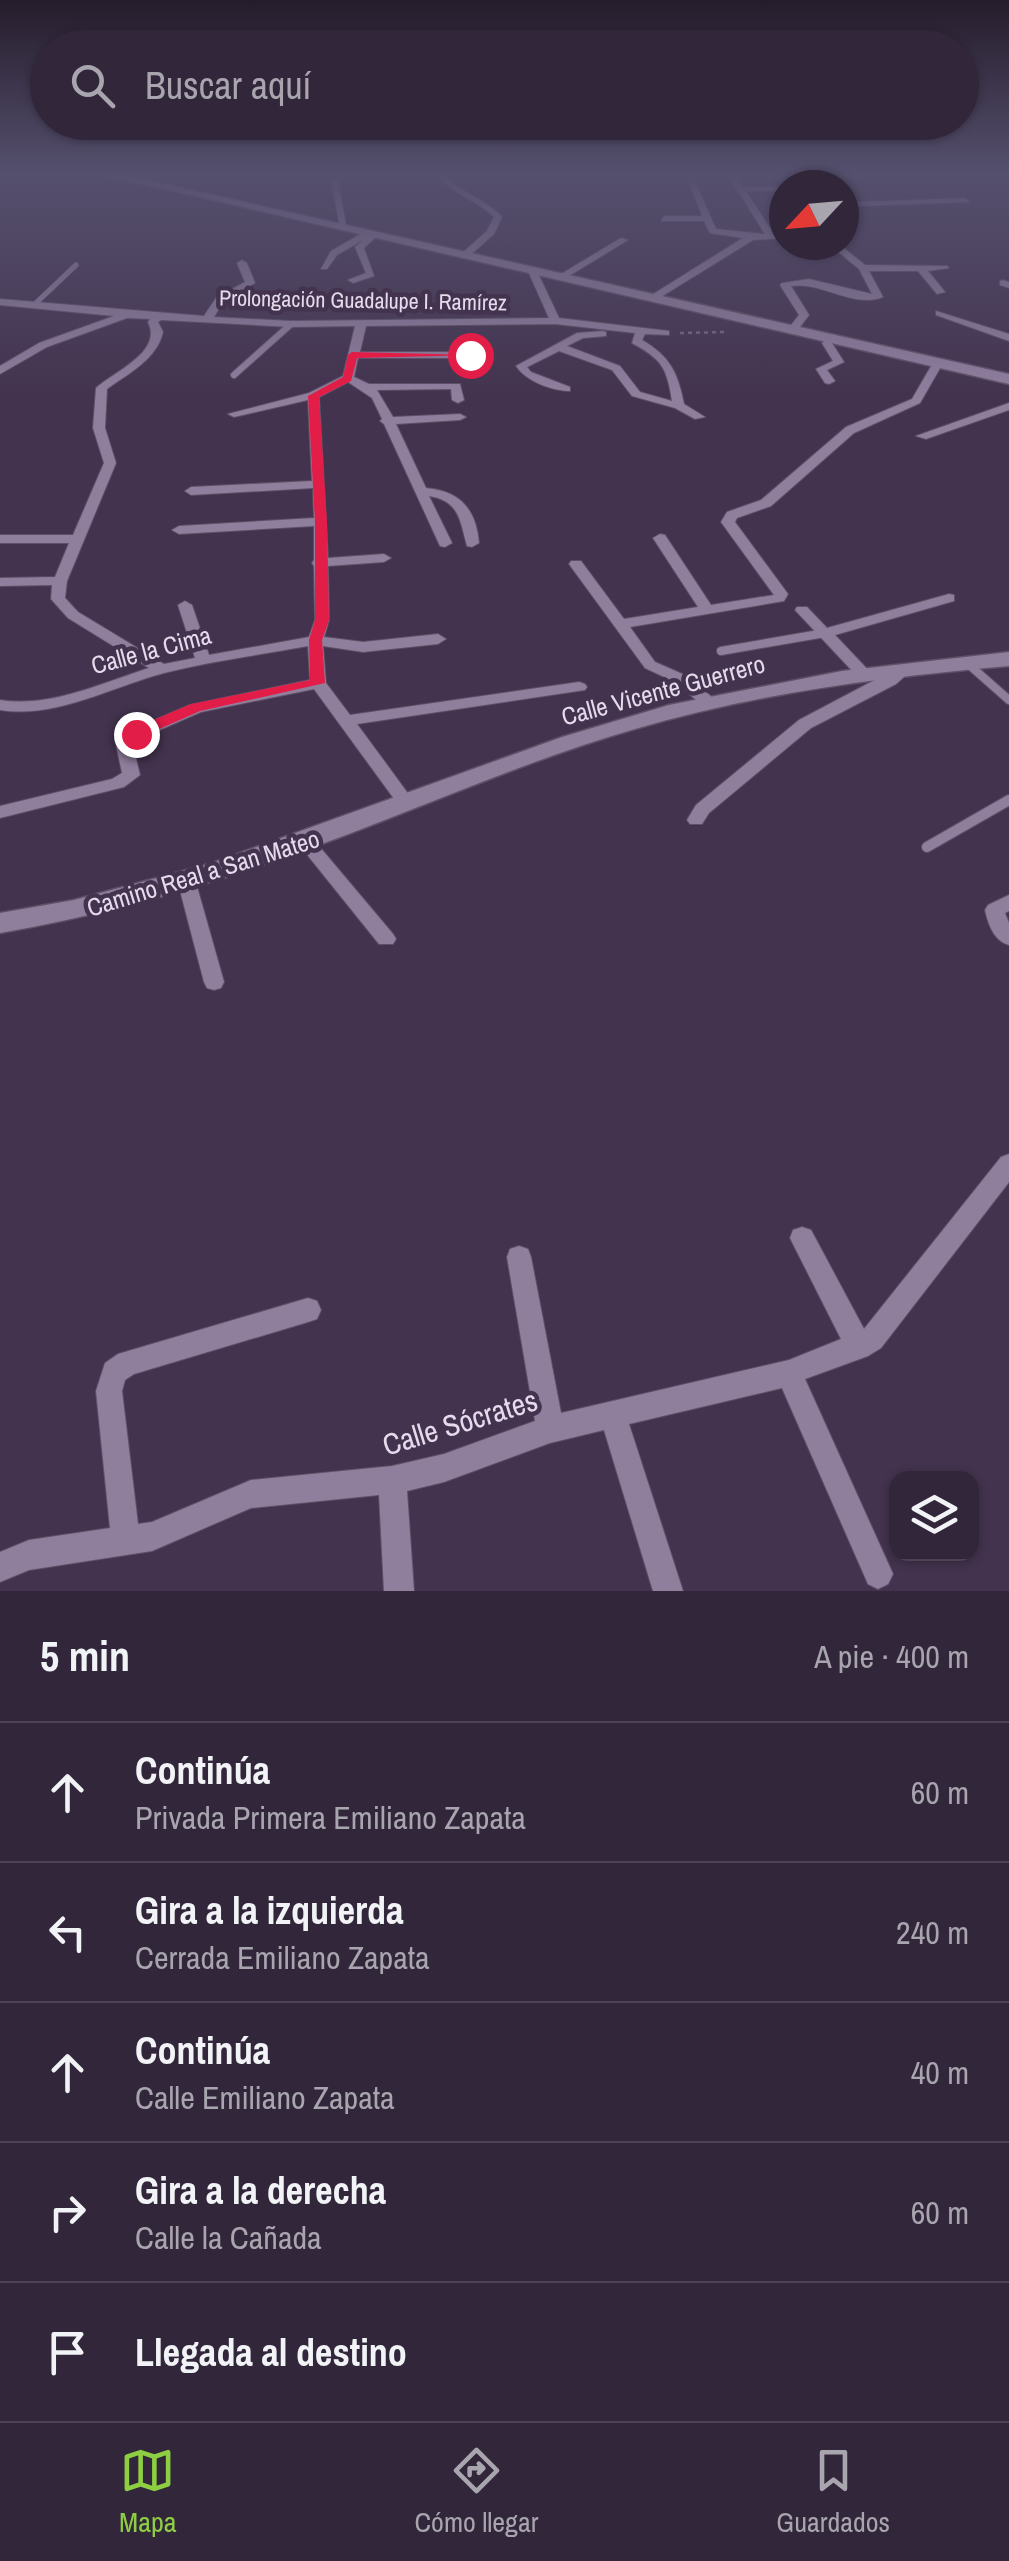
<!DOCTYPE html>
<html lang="es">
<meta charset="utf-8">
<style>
:root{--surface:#32263a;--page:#3a2e42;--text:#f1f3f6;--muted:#a8a5af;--line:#4d4354;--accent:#8ece43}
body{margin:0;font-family:"Archivo Narrow",sans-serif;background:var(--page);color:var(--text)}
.controls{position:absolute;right:30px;bottom:30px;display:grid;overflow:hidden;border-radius:20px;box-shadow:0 2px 8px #0004}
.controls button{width:90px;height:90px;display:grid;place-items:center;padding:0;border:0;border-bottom:2px solid var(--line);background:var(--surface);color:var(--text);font:50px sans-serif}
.compass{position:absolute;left:769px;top:170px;width:90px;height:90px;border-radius:50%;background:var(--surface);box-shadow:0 2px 8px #0004;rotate:244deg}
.stop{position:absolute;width:30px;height:30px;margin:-22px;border:8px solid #e11d48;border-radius:50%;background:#fff}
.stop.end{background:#e11d48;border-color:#fff;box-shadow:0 2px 10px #0008}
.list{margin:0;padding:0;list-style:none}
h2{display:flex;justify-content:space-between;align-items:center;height:130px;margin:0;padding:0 40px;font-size:42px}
h2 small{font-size:32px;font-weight:400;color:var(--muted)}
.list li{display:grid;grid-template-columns:65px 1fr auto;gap:30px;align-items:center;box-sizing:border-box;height:140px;padding:0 40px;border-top:2px solid var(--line)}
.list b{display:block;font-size:38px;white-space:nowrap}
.list p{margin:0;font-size:32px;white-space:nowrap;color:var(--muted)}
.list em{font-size:32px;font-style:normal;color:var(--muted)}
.icon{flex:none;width:55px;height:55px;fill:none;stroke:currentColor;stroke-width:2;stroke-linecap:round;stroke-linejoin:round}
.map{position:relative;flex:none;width:1009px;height:1591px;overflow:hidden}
.search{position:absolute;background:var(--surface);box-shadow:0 2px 8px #0004;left:30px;right:30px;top:30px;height:110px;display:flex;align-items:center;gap:25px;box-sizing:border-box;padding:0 35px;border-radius:55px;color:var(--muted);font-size:38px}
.sheet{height:830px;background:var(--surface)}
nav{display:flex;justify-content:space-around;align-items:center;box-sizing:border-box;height:140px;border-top:2px solid var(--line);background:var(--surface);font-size:28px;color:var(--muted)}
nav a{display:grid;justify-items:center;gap:5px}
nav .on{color:var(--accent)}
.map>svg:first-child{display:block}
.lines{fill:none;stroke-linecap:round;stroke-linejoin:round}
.lane-far3-casing{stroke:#5e5067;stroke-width:6}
.lane-far2-casing{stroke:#5e5067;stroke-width:8}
.lane-far1-casing{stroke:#5e5067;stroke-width:10}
.lane-casing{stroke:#5e5067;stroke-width:12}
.street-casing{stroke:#5e5067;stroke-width:2}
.secondary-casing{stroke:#5e5067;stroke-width:3}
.path{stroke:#766880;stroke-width:2.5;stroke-dasharray:4 4;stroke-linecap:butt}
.lane-far3{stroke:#907e9d;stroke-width:5}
.lane-far2{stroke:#907e9d;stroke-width:6}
.lane-far1{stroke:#907e9d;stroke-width:8}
.lane{stroke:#907e9d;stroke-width:10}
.street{fill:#907e9d;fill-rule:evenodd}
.secondary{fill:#907e9d;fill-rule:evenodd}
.route{fill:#e11d48}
.labels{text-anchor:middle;stroke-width:9;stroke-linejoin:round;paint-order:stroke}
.far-street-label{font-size:22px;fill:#e5dbec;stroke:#43334e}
.street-label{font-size:25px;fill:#e5dbec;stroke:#43334e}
.near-street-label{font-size:30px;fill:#e5dbec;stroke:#43334e}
</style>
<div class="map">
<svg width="1009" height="1591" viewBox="0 0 1009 1591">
<rect width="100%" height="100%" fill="#43334e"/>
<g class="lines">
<defs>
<g id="lane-far3">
<polyline points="35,304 76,265"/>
<polyline points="287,327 291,324"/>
</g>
<polyline id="lane-far2" points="234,375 290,325"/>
<g id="lane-far1">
<polyline points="721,651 825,633"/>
<polyline points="967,663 1009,700"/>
</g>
<polyline id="lane" points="927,847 1009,800"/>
<g id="street">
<path d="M435,172H443C458,193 485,198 502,217L494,234L468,257L460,255L487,231L494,217C476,199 450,194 435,172Z"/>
<polygon points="726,172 734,172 743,187 784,187 784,191 746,191 773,233 784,232 784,238 753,240 656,300 650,300 650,296 743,238 710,233 704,221 661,221 664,216 702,216 689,182 696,184 716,229 765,234"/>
<polygon points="331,179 338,181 347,230 340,228"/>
<polygon points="966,198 969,202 859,206 844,211 844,205 859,202"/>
<polygon points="366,231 378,235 364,248 374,276 353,283 348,280 366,273 355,247 363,240 337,255 327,269 321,269 331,251"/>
<polygon points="621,238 628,240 564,279 556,277"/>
<path d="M830,245H840L865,265L947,266L949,268L928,271L945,292L937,294L918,271H869L883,297C853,309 822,281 791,286L809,315L797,331H789L788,329L799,315L780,285L782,283L809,279L872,294L859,269Z"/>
<path d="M242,260L247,263L255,283L223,302L214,317L291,321L549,318L528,271L536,269L559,318L669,331V335L645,334L642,340C670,356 678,373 684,404L705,417L695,419L675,408L632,396L612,370L559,351L527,367L531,372L570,387V391C552,391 526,381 516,366L577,333L602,331L606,332V336L583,338L567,346L620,366L640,392L672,401C667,368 662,359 632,343L635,333L555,324L366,326L360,352H470L475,355L470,358H358L354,377L369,384H460L464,400L458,403L452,400L451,389L377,390L393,417L460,414L466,417L460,420L396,424L426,488C460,491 476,509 479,543L472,547L467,546C460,521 460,501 429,496L452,543L445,547L440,546L384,424L380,421L382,419L372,398L348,382L319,397L328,558L384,554L391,558L384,562L328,566L329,620L324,637L363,642L438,634L446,639L438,644L363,652L323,646L326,683L350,715L579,682L585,684L587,687L585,690L357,724L415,803L406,809L400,807L314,689L201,712L132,742L140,775L124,787L0,818V806L112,779L122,773L115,740L117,736L190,705L310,680L308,646C260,655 211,661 164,673C111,687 56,719 0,710V700C50,708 102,683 149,668L68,618L51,599L52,585L0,586V578L55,577L69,543H0V535H73L104,463L93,428L96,388C115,371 163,352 148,322L150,319L127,318L47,347L0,374V366L39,343L114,316L0,305V299L204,316L216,298L245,282L237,263ZM161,320L291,327L355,326L343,376L309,393L228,414L234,417L308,400L312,481L191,487L185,491L191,495L313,488L314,518L179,526L172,530L179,534L314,526V560L312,563L314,566L315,620L309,637L209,655L192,605L185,601L178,605L195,658L164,664L78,612L65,598L67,581L116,463L105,428L107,389C129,373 157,359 163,332L158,322Z"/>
<polygon points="1003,280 1009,282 1009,288 1000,285 1000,281"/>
<polygon points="936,311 1009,334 1009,341 936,315"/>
<polygon points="829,336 834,339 832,343 844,362 827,370 835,381 829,384 825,383 816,369 833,361 822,343"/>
<polygon points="934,361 943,363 920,403 854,433 771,506 737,518 735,522 788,594 784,601 630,627 655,662 687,676 714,699 716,702 714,705 702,705 675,682 645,668 569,564 571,561 581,561 624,619 698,607 653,538 660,534 665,535 711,605 774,595 721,522 727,512 761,500 846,427 912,399"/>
<polygon points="1009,403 1009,410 926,439 916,436"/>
<polygon points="949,594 954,595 954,601 835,635 871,673 863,678 857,676 795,610 797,607 807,607 827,628"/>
<polygon points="905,664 913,669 896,684 811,728 709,813 702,824 690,824 687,820 696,805 799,720"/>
<polygon points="307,837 313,839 393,934 396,939 393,944 379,944 301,847 298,843 301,839"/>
<polygon points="187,876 194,878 196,883 224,982 221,988 214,990 207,988 204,982 178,883 180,878"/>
<path d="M1009,895V911L1005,913L1009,923V945C994,941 988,924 985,910L988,905Z"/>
<polygon points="1009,1154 1009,1182 881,1348 868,1356 805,1379 893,1574 888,1584 878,1589 868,1584 782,1388 629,1424 683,1591 653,1591 604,1430 550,1443 444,1482 407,1491 414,1591 384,1591 379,1495 251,1508 152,1551 29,1570 0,1582 0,1552 29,1540 110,1528 96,1391 105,1363 118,1354 308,1298 317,1301 321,1310 317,1319 308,1322 134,1374 125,1380 122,1391 138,1524 152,1522 251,1480 392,1466 444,1454 535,1421 507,1257 510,1249 519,1246 528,1249 531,1257 561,1413 789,1360 841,1339 790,1238 793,1230 802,1227 811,1230 864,1329 1001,1157"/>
</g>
<g id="secondary">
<polygon points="91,172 111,172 1009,374 1009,384"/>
<path d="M1009,652V666C883,677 757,693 635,729C521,762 412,812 300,852C202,888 103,915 0,933V913L74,900L209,864L562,737L669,705L842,671Z"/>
</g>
</defs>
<use href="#lane-far3" class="lane-far3-casing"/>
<use href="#lane-far2" class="lane-far2-casing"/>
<use href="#lane-far1" class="lane-far1-casing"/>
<use href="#lane" class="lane-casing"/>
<use href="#street" class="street-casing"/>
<use href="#secondary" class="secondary-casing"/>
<polyline class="path" points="680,333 725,332"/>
<use href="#lane-far3" class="lane-far3"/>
<use href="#lane-far2" class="lane-far2"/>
<use href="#lane-far1" class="lane-far1"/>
<use href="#lane" class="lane"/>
<use href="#street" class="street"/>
<use href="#secondary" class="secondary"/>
</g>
<linearGradient id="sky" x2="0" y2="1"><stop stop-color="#251c2b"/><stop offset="0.44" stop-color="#55506e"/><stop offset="1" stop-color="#55506e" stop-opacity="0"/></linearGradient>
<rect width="1009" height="395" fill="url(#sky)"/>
<polygon class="route" points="352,352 475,355 357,358 351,381 319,397 327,522 329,620 322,640 325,683 200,711 141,737 130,737 130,730 191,704 310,680 309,640 315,620 315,522 308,396 343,377 348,355"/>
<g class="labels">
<g class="far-street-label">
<text transform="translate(363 300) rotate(1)" y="8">Prolongación Guadalupe I. Ramírez</text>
</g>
<g class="street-label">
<text transform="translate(151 650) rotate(-15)" y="9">Calle la Cima</text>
<text transform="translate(663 690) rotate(-15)" y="9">Calle Vicente Guerrero</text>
<text transform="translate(203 873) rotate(-17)" y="9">Camino Real a San Mateo</text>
</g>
<g class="near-street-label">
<text transform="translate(460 1423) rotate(-17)" y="10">Calle Sócrates</text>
</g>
</g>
</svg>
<div class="controls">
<button><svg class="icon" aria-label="layers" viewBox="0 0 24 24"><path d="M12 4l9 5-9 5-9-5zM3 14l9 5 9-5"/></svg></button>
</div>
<svg class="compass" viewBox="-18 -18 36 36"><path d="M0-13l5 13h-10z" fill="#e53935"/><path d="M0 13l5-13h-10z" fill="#a8a5af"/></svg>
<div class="stop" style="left:470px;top:355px"></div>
<div class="stop end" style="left:136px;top:734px"></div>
<div class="search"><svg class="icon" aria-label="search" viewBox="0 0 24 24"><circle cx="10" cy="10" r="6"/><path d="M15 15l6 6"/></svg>Buscar aquí</div>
</div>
<section class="sheet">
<h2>5 min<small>A pie · 400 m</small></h2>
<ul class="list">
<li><svg class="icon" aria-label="ahead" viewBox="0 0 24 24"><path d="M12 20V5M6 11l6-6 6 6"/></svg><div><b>Continúa</b><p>Privada Primera Emiliano Zapata</p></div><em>60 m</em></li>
<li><svg class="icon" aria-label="left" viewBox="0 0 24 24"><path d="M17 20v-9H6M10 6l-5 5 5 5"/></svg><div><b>Gira a la izquierda</b><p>Cerrada Emiliano Zapata</p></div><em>240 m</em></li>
<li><svg class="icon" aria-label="ahead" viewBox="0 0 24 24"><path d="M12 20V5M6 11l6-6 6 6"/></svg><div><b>Continúa</b><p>Calle Emiliano Zapata</p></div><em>40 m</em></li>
<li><svg class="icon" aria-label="right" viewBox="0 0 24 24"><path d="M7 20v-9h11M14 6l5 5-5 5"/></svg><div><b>Gira a la derecha</b><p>Calle la Cañada</p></div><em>60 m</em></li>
<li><svg class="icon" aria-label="arrive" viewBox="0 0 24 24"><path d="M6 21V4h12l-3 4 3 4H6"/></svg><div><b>Llegada al destino</b></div></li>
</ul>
</section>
<nav>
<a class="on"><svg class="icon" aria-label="map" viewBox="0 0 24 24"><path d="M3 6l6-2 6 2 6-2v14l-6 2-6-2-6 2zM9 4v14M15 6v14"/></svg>Mapa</a>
<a><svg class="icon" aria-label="directions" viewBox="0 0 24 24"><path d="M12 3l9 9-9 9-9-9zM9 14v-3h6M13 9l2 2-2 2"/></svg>Cómo llegar</a>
<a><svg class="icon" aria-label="saved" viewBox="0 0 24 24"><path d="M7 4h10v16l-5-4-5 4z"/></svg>Guardados</a>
</nav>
